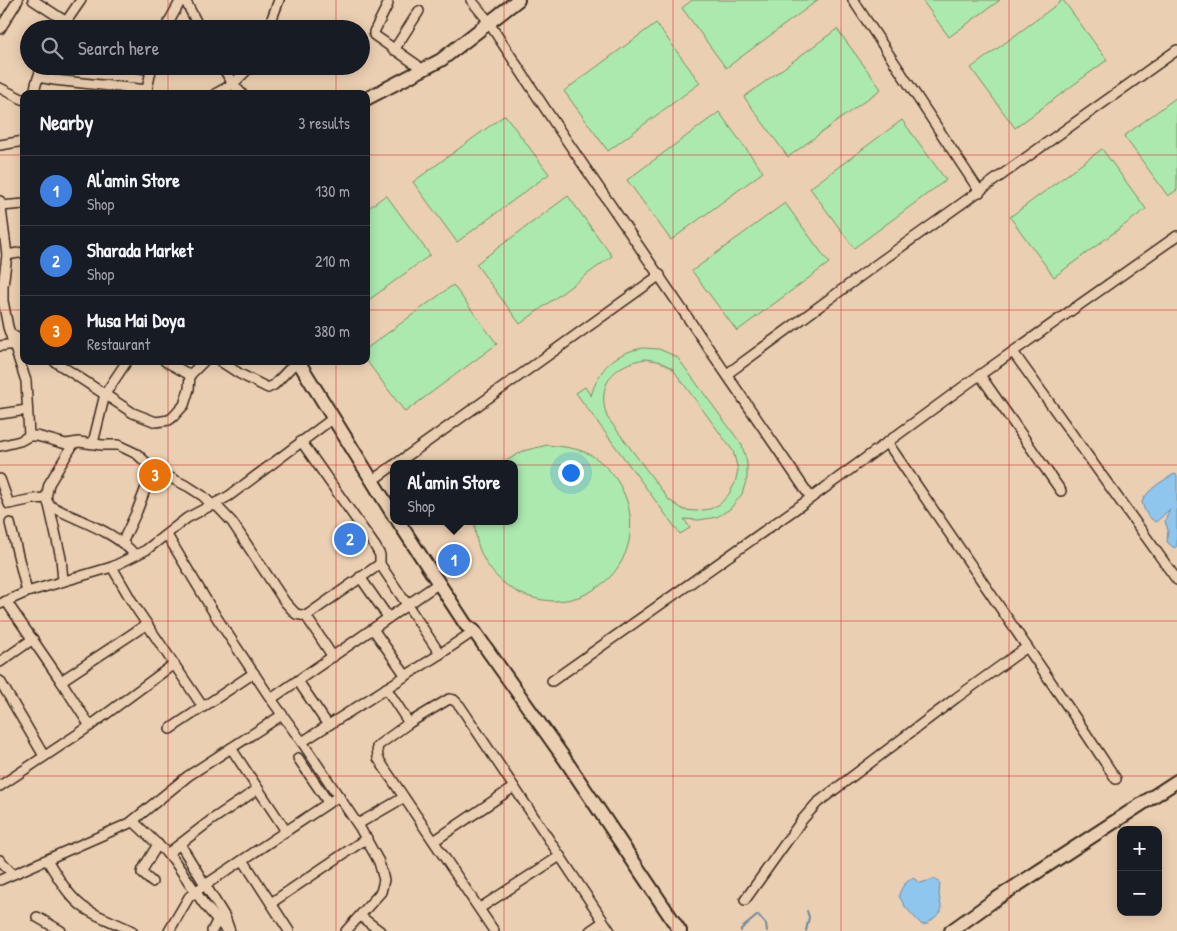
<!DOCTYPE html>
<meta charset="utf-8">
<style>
:root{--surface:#171b24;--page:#20242c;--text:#f1f3f6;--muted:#9ea1a6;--line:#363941;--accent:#8c9099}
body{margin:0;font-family:"Patrick Hand",sans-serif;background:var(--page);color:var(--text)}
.controls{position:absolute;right:15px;bottom:15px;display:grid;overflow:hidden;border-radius:10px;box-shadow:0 2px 12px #0003}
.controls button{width:45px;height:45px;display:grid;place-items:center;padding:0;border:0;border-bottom:1px solid var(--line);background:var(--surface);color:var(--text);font:25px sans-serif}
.you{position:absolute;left:570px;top:472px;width:18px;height:18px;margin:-12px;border:4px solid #fff;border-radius:50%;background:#1a73e8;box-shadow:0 0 0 8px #1a73e833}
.badge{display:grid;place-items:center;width:32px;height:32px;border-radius:50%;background:var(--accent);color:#fff;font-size:16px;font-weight:700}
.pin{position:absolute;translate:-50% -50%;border:2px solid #fff;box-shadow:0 1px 5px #0006}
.popup{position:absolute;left:390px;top:460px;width:128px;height:65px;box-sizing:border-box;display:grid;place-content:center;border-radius:10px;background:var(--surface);filter:drop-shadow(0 1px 4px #0005);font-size:16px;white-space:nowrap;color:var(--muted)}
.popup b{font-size:19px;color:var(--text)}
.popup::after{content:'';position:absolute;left:50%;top:100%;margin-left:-10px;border:10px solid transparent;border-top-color:var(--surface)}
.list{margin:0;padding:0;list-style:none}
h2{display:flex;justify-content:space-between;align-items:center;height:65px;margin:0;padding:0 20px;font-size:21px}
h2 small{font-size:16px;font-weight:400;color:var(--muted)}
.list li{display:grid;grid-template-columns:32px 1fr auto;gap:15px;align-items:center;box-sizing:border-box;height:70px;padding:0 20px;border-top:1px solid var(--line)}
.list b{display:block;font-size:19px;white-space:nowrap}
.list p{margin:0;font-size:16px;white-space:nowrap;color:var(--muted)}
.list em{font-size:16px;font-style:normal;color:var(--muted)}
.icon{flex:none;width:28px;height:28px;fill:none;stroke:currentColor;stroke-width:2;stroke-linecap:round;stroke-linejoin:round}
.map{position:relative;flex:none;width:1177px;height:931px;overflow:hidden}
.search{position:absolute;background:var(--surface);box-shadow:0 2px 12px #0003;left:20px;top:20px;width:350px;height:55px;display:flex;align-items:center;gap:12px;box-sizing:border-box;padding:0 18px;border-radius:28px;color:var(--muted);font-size:19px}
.panel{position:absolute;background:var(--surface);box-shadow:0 2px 12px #0003;left:20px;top:90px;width:350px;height:275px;border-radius:10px}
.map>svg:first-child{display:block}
.green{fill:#ace9af;stroke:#748a66;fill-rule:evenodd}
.water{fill:#8fc6ee;stroke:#6d889b}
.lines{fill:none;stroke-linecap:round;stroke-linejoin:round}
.stream{stroke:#6d889b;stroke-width:2}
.street-casing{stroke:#3b2a1e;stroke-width:12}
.secondary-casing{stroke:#3b2a1e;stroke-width:16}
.street{stroke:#ebcfb2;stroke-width:9}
.secondary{stroke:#ebcfb2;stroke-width:12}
.grid{fill:none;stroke:#d62828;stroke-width:1;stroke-opacity:0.55}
</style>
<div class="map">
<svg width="1177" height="931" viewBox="0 0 1177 931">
<rect width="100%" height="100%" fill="#ebcfb2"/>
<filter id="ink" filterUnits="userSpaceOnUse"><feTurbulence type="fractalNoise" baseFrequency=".02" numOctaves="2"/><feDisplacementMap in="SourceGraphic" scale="10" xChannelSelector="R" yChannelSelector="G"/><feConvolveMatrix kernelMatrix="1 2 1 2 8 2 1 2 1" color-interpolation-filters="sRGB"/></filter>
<g filter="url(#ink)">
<g class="green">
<polygon points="692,0 818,0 726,68 682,8"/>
<polygon points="922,0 1000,0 949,37"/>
<polygon points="1063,0 1107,60 1015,128 971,68"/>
<polygon points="656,23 700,83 608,151 564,91"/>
<polygon points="837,29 881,89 788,157 744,97"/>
<polygon points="1177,97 1177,190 1168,196 1124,136"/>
<polygon points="719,112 763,172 671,240 627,180"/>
<polygon points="505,115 549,174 457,242 413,182"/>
<polygon points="902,120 946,180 854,248 810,188"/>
<polygon points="1102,149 1146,209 1054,277 1010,217"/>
<polygon points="386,195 430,255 366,302 366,210"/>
<polygon points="568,196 612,256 520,324 476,264"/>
<polygon points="785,203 829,263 737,331 692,271"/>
<polygon points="453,285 497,344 405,412 366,360 366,349"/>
<path d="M643,348L659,349L677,357L742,445L747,463V478L742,494L730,509L717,517L699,520L684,519L690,528L680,534L576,393L585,387L591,396C599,368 614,353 643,348ZM645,359L658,361L672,368L733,451L738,470L735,483L729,494L720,504L710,509L696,511L684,510L669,500L607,417C596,385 613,364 645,359Z"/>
<path d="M547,445C565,447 583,448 597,459C634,487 643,541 611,576C608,580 603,583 599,586C586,596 570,601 553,601C535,600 519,595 505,584C486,569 474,546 475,521H514V464H501L523,451Z"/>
</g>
<g class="water">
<path d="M1174,474L1177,475V546L1174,548L1167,542L1168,530L1165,521L1170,509L1156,522C1148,518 1144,511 1142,502C1149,488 1161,482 1174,474Z"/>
<path d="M913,878L920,883L935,879L940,883L939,895L941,906V912L927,924L922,925L906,908L899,896C900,888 906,881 913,878Z"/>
</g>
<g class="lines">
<g class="stream">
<polyline points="741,931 741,929 758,915 766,924 767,931"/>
<polyline points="806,931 809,917 807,911"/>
</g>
<defs>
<g id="street">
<polyline points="33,0 65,21"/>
<polyline points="185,0 200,29"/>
<polyline points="471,0 486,18"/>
<polyline points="853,0 980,192"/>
<polyline points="388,4 374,32 374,35 417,65"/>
<polyline points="489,23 556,125 811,498"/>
<polyline points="0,29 18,0"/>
<polyline points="61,29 81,0"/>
<polyline points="165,29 181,0"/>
<polyline points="268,29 279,0"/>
<polyline points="394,50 419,11"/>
<polyline points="131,66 151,70"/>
<polyline points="222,66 233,84 242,94"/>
<polyline points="39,77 54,80 148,90"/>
<polyline points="0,88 24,100"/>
<polyline points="34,94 36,84 42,66"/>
<polyline points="146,94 152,66"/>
<polyline points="215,94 233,84 251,66"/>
<polyline points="0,145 24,141"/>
<polyline points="0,201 7,255 3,286 3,301 8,327 26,381 29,436"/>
<polyline points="1,206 24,204"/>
<polyline points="7,255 24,252"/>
<polyline points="11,334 24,342"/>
<polyline points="0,346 15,344"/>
<polyline points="1013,352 1177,580"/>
<polyline points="54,361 133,413 156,422 169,420 173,417 184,405 189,389 190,375"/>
<polyline points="165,361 190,375 204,361"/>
<polyline points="220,361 240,374 268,388 274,385 297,361"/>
<polyline points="727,374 877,264 1177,50"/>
<polyline points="980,375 1061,491"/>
<polyline points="0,414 27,410"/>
<polyline points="301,441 375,546 380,555 380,564 440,654"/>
<polyline points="887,442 1081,726 1116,779"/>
<polyline points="93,443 105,394 127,361"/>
<polyline points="0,446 20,441 29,436 37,436 66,444 79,442 102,445 118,445 137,454 153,469 189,487 203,496 213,506"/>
<polyline points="396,464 660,275"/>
<polyline points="377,477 394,465"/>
<path d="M0,479L9,504L33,499L46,498L49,505C77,521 114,530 135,555"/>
<polyline points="46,498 49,484 74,443"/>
<polyline points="215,504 232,522 285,602 296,614 306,616 380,564"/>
<polyline points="49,505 61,558 63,581"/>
<polyline points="10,523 27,592"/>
<polyline points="167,535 217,618 271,699 302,742 360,828 379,862 384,880 381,892 346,931"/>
<polyline points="122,543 137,511 153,469"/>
<polyline points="112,567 134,605 203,707"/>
<polyline points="360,577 388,617"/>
<polyline points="6,601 61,681 90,726"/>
<polyline points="0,604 27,592 112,567 146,550 187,518 229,496 332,419"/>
<polyline points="306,616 333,657"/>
<polyline points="373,629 406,676"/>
<polyline points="0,662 33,639"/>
<polyline points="0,681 44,756"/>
<polyline points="61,681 147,624"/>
<polyline points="298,681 328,725"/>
<polyline points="552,681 811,498 967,384 1177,236"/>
<polyline points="386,688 409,723"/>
<polyline points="271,699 439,583"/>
<polyline points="170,729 254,673"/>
<polyline points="302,742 440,654 474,631"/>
<polyline points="231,748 286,831"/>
<polyline points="298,758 328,802"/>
<polyline points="0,786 90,726 174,664"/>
<polyline points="133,821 173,859 204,904 227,931"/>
<polyline points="358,824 403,798"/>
<polyline points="434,841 514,787"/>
<polyline points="180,844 225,917 230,931"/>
<polyline points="167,854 210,821 258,789"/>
<polyline points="0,860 12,873"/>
<path d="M47,860C58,877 68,897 86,909C100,918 117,923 132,931"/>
<polyline points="243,860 289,931"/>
<polyline points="0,880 130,823 188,776 282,715"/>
<polyline points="152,882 142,873 143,869 158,844"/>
<polyline points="745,900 802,820 817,803 956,698 1027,647"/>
<polyline points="271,903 367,838"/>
<polyline points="480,908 560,856"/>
<polyline points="360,916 380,931"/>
<polyline points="37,917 61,931"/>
<polyline points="169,931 189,897 196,891 339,796"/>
<polyline points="212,931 217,921"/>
<polyline points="494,931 383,766 378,758 377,747 380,744 409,723 449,699 454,700 460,706 610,931"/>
<polyline points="590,931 603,922"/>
</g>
<g id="secondary">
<polyline points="366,99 441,60 518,0"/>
<polyline points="298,361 394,516"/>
<polyline points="398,521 466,625 474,631 564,758 680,931"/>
<polyline points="951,931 993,901 1177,781"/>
</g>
</defs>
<use href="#street" class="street-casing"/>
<use href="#secondary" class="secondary-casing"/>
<use href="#street" class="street"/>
<use href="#secondary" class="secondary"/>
</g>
</g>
<path class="grid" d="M168,0V29M336,0V29M504,0V931M673,0V931M841,0V931M1009,0V931M168,66V94M336,66V94M0,155H24M366,155H1177M0,310H24M366,310H1177M168,361V931M336,361V931M0,465H1177M0,621H1177M0,776H1177"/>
</svg>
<div class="controls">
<button>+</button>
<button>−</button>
</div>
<div class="you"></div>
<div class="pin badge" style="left:454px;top:560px;background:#3f7fe0">1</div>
<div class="popup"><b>Al'amin Store</b>Shop</div>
<div class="pin badge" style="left:350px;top:539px;background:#3f7fe0">2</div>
<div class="pin badge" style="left:155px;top:475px;background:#e8710a">3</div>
<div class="search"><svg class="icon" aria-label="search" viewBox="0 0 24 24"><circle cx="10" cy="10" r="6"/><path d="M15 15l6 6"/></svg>Search here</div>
<section class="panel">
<h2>Nearby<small>3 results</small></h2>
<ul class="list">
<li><span class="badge" style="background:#3f7fe0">1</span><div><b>Al'amin Store</b><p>Shop</p></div><em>130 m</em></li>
<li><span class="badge" style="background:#3f7fe0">2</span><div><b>Sharada Market</b><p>Shop</p></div><em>210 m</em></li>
<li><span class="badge" style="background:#e8710a">3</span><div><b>Musa Mai Doya</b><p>Restaurant</p></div><em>380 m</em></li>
</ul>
</section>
</div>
